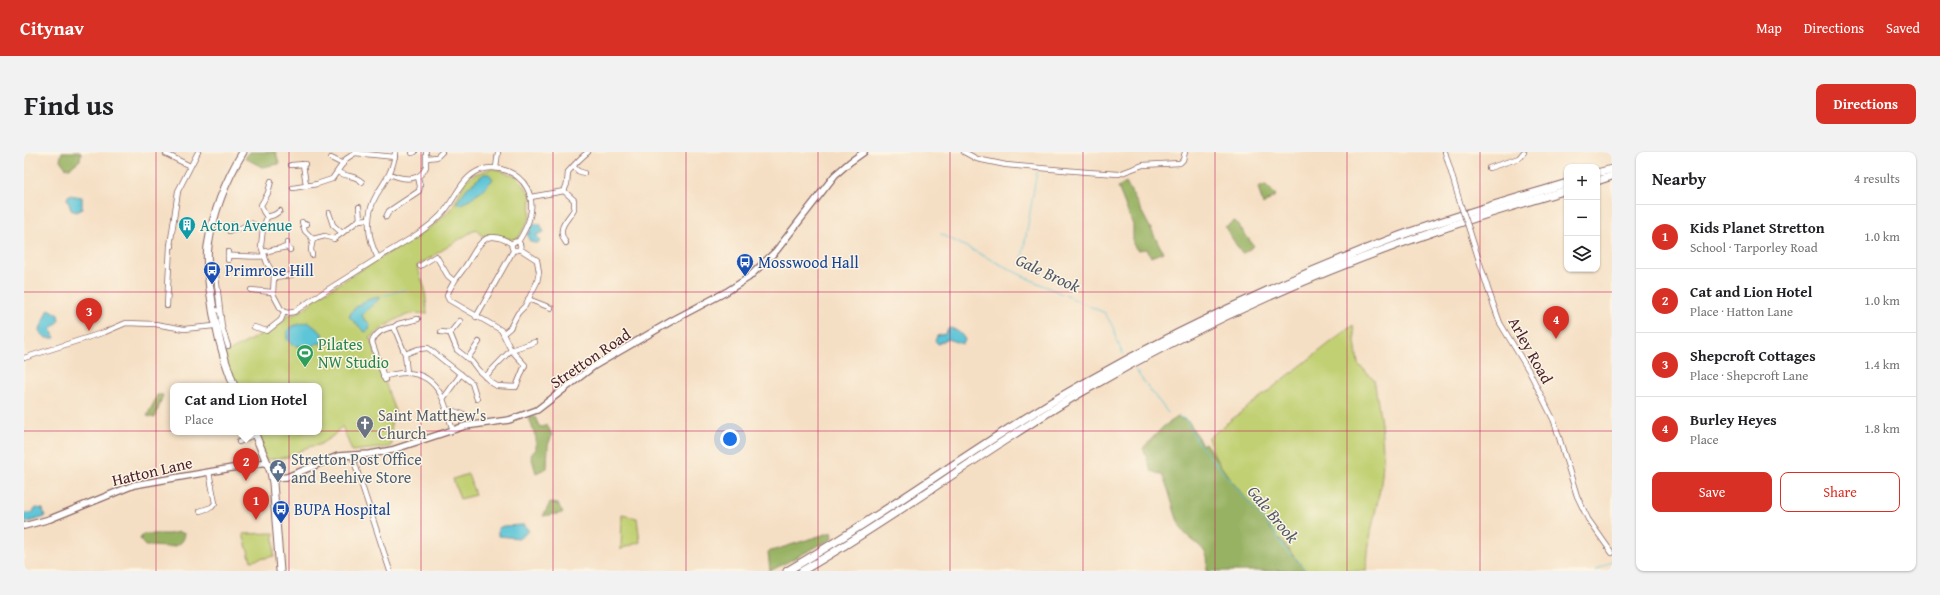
<!DOCTYPE html>
<meta charset="utf-8">
<style>
:root{--surface:#fff;--page:#f2f2f2;--text:#202124;--muted:#757577;--line:#e0e0e0;--accent:#d93025}
body{margin:0;font-family:"Gentium Book Plus",serif;background:var(--page);color:var(--text)}
.controls{position:absolute;right:12px;top:12px;display:grid;overflow:hidden;border-radius:8px;box-shadow:0 1px 3px #0004}
.controls button{width:36px;height:36px;display:grid;place-items:center;padding:0;border:0;border-bottom:1px solid var(--line);background:var(--surface);color:var(--text);font:20px sans-serif}
.you{position:absolute;left:706px;top:287px;width:14px;height:14px;margin:-10px;border:3px solid #fff;border-radius:50%;background:#1a73e8;box-shadow:0 0 0 6px #1a73e833}
.badge{display:grid;place-items:center;width:26px;height:26px;border-radius:50%;background:var(--accent);color:#fff;font-size:13px;font-weight:700}
.pin{position:absolute;translate:-50% -33px;filter:drop-shadow(0 1px 2px #0008)}
.pin::after{content:'';position:absolute;top:21px;width:14px;height:12px;background:inherit;clip-path:polygon(0 0,100% 0,50% 100%)}
.popup{position:absolute;left:146px;top:231px;width:152px;height:52px;box-sizing:border-box;display:grid;place-content:center;border-radius:8px;background:var(--surface);filter:drop-shadow(0 1px 3px #0005);font-size:13px;white-space:nowrap;color:var(--muted)}
.popup b{font-size:15px;color:var(--text)}
.popup::after{content:'';position:absolute;left:50%;top:100%;margin-left:-8px;border:8px solid transparent;border-top-color:var(--surface)}
.list{margin:0;padding:0;list-style:none}
h2{display:flex;justify-content:space-between;align-items:center;height:52px;margin:0;padding:0 16px;font-size:17px}
h2 small{font-size:13px;font-weight:400;color:var(--muted)}
.list li{display:grid;grid-template-columns:26px 1fr auto;gap:12px;align-items:center;box-sizing:border-box;height:64px;padding:0 16px;border-top:1px solid var(--line)}
.list b{display:block;font-size:15px;white-space:nowrap}
.list p{margin:0;font-size:13px;white-space:nowrap;color:var(--muted)}
.list em{font-size:13px;font-style:normal;color:var(--muted)}
.actions{display:flex;gap:8px;padding:12px 16px}
.actions a{flex:1;padding:9px 0;border:1px solid var(--accent);border-radius:8px;text-align:center;font-size:14px;color:var(--accent)}
.actions .main{background:var(--accent);color:#fff}
.icon{flex:none;width:22px;height:22px;fill:none;stroke:currentColor;stroke-width:2;stroke-linecap:round;stroke-linejoin:round}
.map{position:relative;flex:none;width:1588px;height:419px;overflow:hidden;border-radius:8px}
header{display:flex;align-items:center;gap:24px;box-sizing:border-box;height:56px;padding:0 20px;background:var(--accent);color:#fff}
header strong{font-size:19px}
nav{display:flex;gap:22px;margin-inline-start:auto;font-size:14px}
.intro{display:flex;align-items:center;justify-content:space-between;box-sizing:border-box;height:96px;padding:0 24px}
h1{margin:0;font-size:28px}
.button{padding:10px 18px;border-radius:8px;background:var(--accent);color:#fff;font-size:14px;font-weight:700}
main{display:flex;gap:24px;padding:0 24px}
aside{flex:1;background:var(--surface);border-radius:8px;box-shadow:0 1px 3px #0004}
.map>svg:first-child{display:block}
.green{fill:#c1d072;stroke:#86784e}
.forest{fill:#98b264;stroke:#716848}
.water{fill:#5bc5d7;stroke:#527281}
.lines{fill:none;stroke-linecap:round;stroke-linejoin:round}
.stream{stroke:#5bc5d7;stroke-width:1}
.minor-casing{stroke:#866261;stroke-width:6}
.major-casing{stroke:#866261;stroke-width:8}
.highway-casing{stroke:#866261;stroke-width:9}
.minor{stroke:#fff;stroke-width:4.5}
.major{stroke:#fff;stroke-width:5.5}
.highway{stroke:#fff;stroke-width:7}
.minor-bridge-casing{stroke:#866261;stroke-width:6;stroke-linecap:butt}
.minor-bridge{stroke:#fff;stroke-width:4.5}
.grid{fill:none;stroke:#c2185b;stroke-width:1;stroke-opacity:0.55}
.labels{text-anchor:middle;stroke-width:3;stroke-linejoin:round;paint-order:stroke}
.culture-label{font-size:16px;fill:#0d838f;stroke:#fcf5e5;text-anchor:start}
.transit-label{font-size:16px;fill:#164399;stroke:#fcf5e5;text-anchor:start}
.leisure-label{font-size:16px;fill:#27864d;stroke:#fcf5e5;text-anchor:start}
.street-label{font-size:16px;fill:#4a1f2b;stroke:#fcf5e5}
.worship-label{font-size:16px;fill:#5b616d;stroke:#fcf5e5;text-anchor:start}
.service-label{font-size:16px;fill:#4e5e75;stroke:#fcf5e5;text-anchor:start}
.water-label{font-size:17px;font-style:italic;fill:#505967;stroke:#fcf5e5}
</style>
<header>
<strong>Citynav</strong>
<nav><a>Map</a><a>Directions</a><a>Saved</a></nav>
</header>
<div class="intro"><h1>Find us</h1><a class="button">Directions</a></div>
<main>
<div class="map">
<svg width="1588" height="419" viewBox="0 0 1588 419">
<rect width="100%" height="100%" fill="#fcf5e5"/>
<filter id="ink" filterUnits="userSpaceOnUse"><feTurbulence type="fractalNoise" baseFrequency=".025" numOctaves="2"/><feDisplacementMap in="SourceGraphic" scale="8" xChannelSelector="R" yChannelSelector="G"/><feConvolveMatrix kernelMatrix="1 2 1 2 8 2 1 2 1" color-interpolation-filters="sRGB"/></filter>
<filter id="wash" filterUnits="userSpaceOnUse"><feTurbulence type="fractalNoise" baseFrequency=".012" numOctaves="4" result="noise"/><feDisplacementMap in="SourceGraphic" scale="16" xChannelSelector="R" yChannelSelector="G"/><feGaussianBlur stdDeviation="0.9" result="paint"/><feColorMatrix in="noise" values="0 0 0 0 0 0 0 0 0 0 0 0 0 0 0 0 0 1.4 0 .05"/><feComposite in="paint" operator="in"/></filter>
<g filter="url(#wash)">
<rect width="100%" height="100%" fill="#f5dfc4"/>
<g class="green">
<path d="M469,16L494,25L507,43L506,66L494,86C485,90 472,81 458,84L452,77L393,114L401,137L403,162C379,158 363,173 346,186L374,268L367,269L368,292L366,295L328,299L318,274L309,284L295,293L284,295L264,305L242,308L230,280H295V234H210L199,203L259,170L264,162L268,163L279,158L292,146L411,72L428,56L442,28L451,22Z"/>
<path d="M1329,173L1334,212L1350,227C1356,263 1363,301 1356,337C1351,365 1343,390 1343,419H1282L1194,313L1184,286Z"/>
<polygon points="444,322 451,343 436,347 429,327"/>
<polygon points="598,363 613,366 616,390 599,396 597,398"/>
<polygon points="250,381 250,404 227,409 219,382"/>
</g>
<g class="forest">
<polygon points="38,0 57,0 56,8 46,16 42,16 36,8"/>
<polygon points="226,0 252,0 255,12 238,15 221,6"/>
<polygon points="1102,30 1139,100 1127,105 1123,97 1113,98 1109,92 1109,73 1094,35"/>
<polygon points="1242,33 1252,43 1239,53 1234,35"/>
<polygon points="1211,69 1230,94 1218,102 1201,75"/>
<path d="M133,243H139L131,266L123,264C126,256 131,251 133,243Z"/>
<polygon points="511,265 515,274 518,275 523,273 528,283 524,293 523,316 512,321 507,303 512,297 512,286 505,266"/>
<path d="M1154,265L1165,270L1178,293L1181,291L1206,327L1282,419H1182C1189,396 1170,393 1159,379C1151,369 1146,337 1138,323L1127,319L1119,296L1140,274Z"/>
<polygon points="526,351 534,352 539,361 519,364"/>
<path d="M155,380L161,382C158,401 136,393 121,394L116,387L119,382H145Z"/>
<polygon points="808,380 809,386 746,419 744,400"/>
</g>
<g class="water">
<polygon points="460,22 465,22 469,27 460,38 436,53 433,50 443,36"/>
<polygon points="45,43 58,45 58,57 52,60 47,58 43,46"/>
<path d="M511,71L516,72L520,80L512,83L516,88L514,91C507,92 504,88 503,81H507L505,78Z"/>
<path d="M355,145V147L338,163L340,167L346,172L345,178L341,180L325,165C330,153 342,147 355,145Z"/>
<polygon points="25,157 34,162 35,169 27,178 31,186 22,186 15,179"/>
<polygon points="284,170 298,181 299,192 293,191 288,196 268,193 263,187 263,179 269,174"/>
<path d="M925,176C931,176 939,183 941,188L939,192L923,187L914,192L911,189L913,184L921,182Z"/>
<polygon points="12,356 19,357 21,365 0,371 0,361 8,361"/>
<polygon points="500,373 505,379 496,386 474,384 474,376 479,374"/>
</g>
<g class="lines">
<g class="stream">
<polyline points="917,82 1005,127 1081,161 1090,177 1092,187 1099,202"/>
<polyline points="997,113 1013,19"/>
<polyline points="359,144 382,137"/>
<polyline points="1111,218 1144,261"/>
<polyline points="1155,265 1161,267 1174,291 1251,381 1262,399 1273,407 1282,419"/>
<polyline points="1571,419 1588,409"/>
</g>
</g>
</g>
<g filter="url(#ink)">
<g class="lines">
<defs>
<g id="minor">
<polyline points="940,0 953,7 982,13 1063,20 1095,22 1119,13 1156,11 1159,8 1161,0"/>
<polyline points="1421,0 1437,54"/>
<polyline points="388,1 391,0"/>
<polyline points="142,2 166,14"/>
<polyline points="307,6 319,12"/>
<polyline points="403,6 413,5 418,0"/>
<polyline points="279,12 282,33"/>
<polyline points="267,13 281,12"/>
<polyline points="550,15 554,19 560,21"/>
<polyline points="472,16 474,0"/>
<polyline points="1465,16 1495,6 1500,0"/>
<path d="M314,20C322,25 332,23 338,30"/>
<path d="M366,22C379,28 396,30 402,15V0"/>
<path d="M247,29L244,41L237,53L239,59L243,65L239,76L237,94L243,111L250,123L249,142L257,157L263,161L270,160C297,141 326,124 354,106C375,93 399,81 417,63C431,49 436,26 456,18C474,12 494,20 503,36C513,55 504,74 494,90"/>
<polyline points="269,36 293,32 308,27 322,7 331,1 371,5"/>
<path d="M540,39L543,32L544,20C550,13 556,6 564,0"/>
<path d="M507,45L540,39L550,48V57C544,69 531,75 542,91"/>
<polyline points="335,55 336,68"/>
<polyline points="305,61 309,73 318,81 335,68 345,67"/>
<polyline points="243,65 250,63 256,59"/>
<polyline points="362,65 365,59 395,39 396,34 394,25"/>
<polyline points="278,70 279,73 283,72"/>
<polyline points="279,73 281,79 289,87 287,97 288,103"/>
<polyline points="210,77 217,76 226,71 239,76"/>
<polyline points="1445,77 1464,137 1476,171 1505,219 1530,269 1553,344 1564,367 1588,401"/>
<polyline points="205,79 210,77 209,73"/>
<polyline points="289,87 301,84 310,87 318,81"/>
<circle cx="492" cy="94" r="4.5"/>
<polyline points="263,90 263,95 266,98"/>
<polyline points="146,94 154,39 174,0"/>
<polyline points="204,100 204,108"/>
<polyline points="239,100 263,95"/>
<path d="M204,104C214,103 233,106 241,104"/>
<path d="M354,106C343,86 341,62 353,42C362,28 370,17 371,0"/>
<polyline points="396,114 412,104 424,124 430,129"/>
<polyline points="250,125 268,123"/>
<polyline points="227,138 248,140"/>
<polyline points="504,147 527,156"/>
<polyline points="143,154 146,94 148,94"/>
<polyline points="196,158 198,175 204,194"/>
<polyline points="188,159 196,158 192,123"/>
<polyline points="452,165 489,99"/>
<path d="M436,169L426,181L433,198L448,210L454,218L468,231L473,234L492,235L501,213L487,198L477,178L425,148L423,144C426,133 434,124 441,115C455,94 459,74 488,92"/>
<polyline points="230,175 243,179 257,168 260,160"/>
<polyline points="370,175 381,202 383,221"/>
<polyline points="370,175 374,172 394,167"/>
<polyline points="417,180 426,181"/>
<polyline points="480,181 486,176 494,161 501,154 513,130 515,120 513,108 496,97"/>
<polyline points="381,202 394,197 404,196 448,231 453,247"/>
<polyline points="0,206 81,180 102,171 131,172 160,177 190,174"/>
<polyline points="444,206 455,190"/>
<path d="M359,225C384,217 406,220 418,245C423,255 425,268 429,278"/>
<polyline points="461,225 487,198 511,190"/>
<path d="M361,228L348,190C352,180 361,176 370,175"/>
<polyline points="419,247 437,222"/>
<path d="M421,258C429,256 432,262 440,262"/>
<polyline points="215,290 231,282"/>
<polyline points="328,303 366,419"/>
<polyline points="176,359 188,355 191,351 185,320"/>
</g>
<g id="major">
<polyline points="248,326 263,325 314,304 346,302 368,298 441,274 485,268 513,258 570,214 651,167 702,140 724,126 752,99 811,23 826,10 840,0"/>
<polyline points="0,374 26,367 110,333 243,310"/>
</g>
<g id="highway">
<polyline points="1573,21 1588,17"/>
<polyline points="1573,29 1588,24"/>
<path d="M210,234C197,200 190,172 186,137C184,123 182,108 184,94C189,62 202,28 219,0"/>
<polyline points="230,280 247,320 249,331 256,419"/>
<path d="M763,419C864,361 956,290 1057,233C1159,175 1265,126 1375,84C1430,64 1487,48 1543,31"/>
<path d="M778,419C874,364 962,296 1058,240C1171,174 1292,120 1415,78C1457,63 1500,51 1543,38"/>
</g>
</defs>
<use href="#minor" class="minor-casing"/>
<use href="#major" class="major-casing"/>
<use href="#highway" class="highway-casing"/>
<use href="#minor" class="minor"/>
<use href="#major" class="major"/>
<use href="#highway" class="highway"/>
<defs>
<polyline id="minor-bridge" points="1437,54 1445,77"/>
</defs>
<use href="#minor-bridge" class="minor-bridge-casing"/>
<use href="#minor-bridge" class="minor-bridge"/>
</g>
</g>
<path class="grid" d="M132,0V419M265,0V419M397,0V419M529,0V419M662,0V419M794,0V419M926,0V419M1059,0V419M1191,0V419M1323,0V419M1456,0V419M0,140H1588M0,279H1588"/>
<defs>
<symbol id="building-pin" viewBox="-11 -11 22 30"><path d="M0 17L-7.5 6A9.5 9.5 0 1 1 7.5 6Z" fill="#0f9aa8" stroke="#fcf5e5"/><path d="M-4-6H4V6H1V3H-1V6H-4ZM-2.5-4.3h1.7v1.8h-1.7ZM.8-4.3h1.7v1.8H.8ZM-2.5-1h1.7V.8h-1.7ZM.8-1h1.7V.8H.8Z" fill="#fff"/></symbol>
<symbol id="bus-pin" viewBox="-11 -11 22 30"><path d="M0 17L-7.5 6A9.5 9.5 0 1 1 7.5 6Z" fill="#1a4fb4" stroke="#fcf5e5"/><path d="M-5-6H5V4H4V6H2V4H-2V6H-4V4H-5ZM-3.5-4V0h7V-4ZM-3.5 1.2v1.5H-2V1.2ZM2 1.2v1.5H3.5V1.2Z" fill="#fff"/></symbol>
<symbol id="stadium-pin" viewBox="-11 -11 22 30"><path d="M0 17L-7.5 6A9.5 9.5 0 1 1 7.5 6Z" fill="#2e9e5b" stroke="#fcf5e5"/><path d="M0-5a6.5 5 0 1 0 0 10a6.5 5 0 1 0 0-10ZM-3.5-1.8h7v3.6h-7Z" fill="#fff"/></symbol>
<symbol id="church-pin" viewBox="-11 -11 22 30"><path d="M0 17L-7.5 6A9.5 9.5 0 1 1 7.5 6Z" fill="#6b7280" stroke="#fcf5e5"/><path d="M-1.2-6h2.4v3.5h3.3v2.4h-3.3V6h-2.4V-.1h-3.3v-2.4h3.3Z" fill="#fff"/></symbol>
<symbol id="civic-pin" viewBox="-11 -11 22 30"><path d="M0 17L-7.5 6A9.5 9.5 0 1 1 7.5 6Z" fill="#5c6f8a" stroke="#fcf5e5"/><path d="M-.6-6.5H3V-4.5H.6V-3L4-1V1h2V6H-6V1h2V-1L-.6-3ZM-1.2 2.5V6h2.4V2.5Z" fill="#fff"/></symbol>
</defs>
<g fill-rule="evenodd">
<use href="#building-pin" x="153" y="63" width="20" height="27"/>
<use href="#bus-pin" x="711" y="100" width="20" height="27"/>
<use href="#bus-pin" x="178" y="108" width="20" height="27"/>
<use href="#stadium-pin" x="271" y="191" width="20" height="27"/>
<use href="#church-pin" x="331" y="262" width="20" height="27"/>
<use href="#civic-pin" x="244" y="306" width="20" height="27"/>
<use href="#bus-pin" x="247" y="347" width="20" height="27"/>
</g>
<g class="labels">
<g class="culture-label">
<text x="176" y="79">Acton Avenue</text>
</g>
<g class="transit-label">
<text x="734" y="116">Mosswood Hall</text>
<text x="201" y="124">Primrose Hill</text>
<text x="270" y="363">BUPA Hospital</text>
</g>
<g class="leisure-label">
<text x="294" y="198">Pilates<tspan x="294" dy="18">NW Studio</tspan></text>
</g>
<g class="street-label">
<text transform="translate(1507 198) rotate(61)" y="6">Arley Road</text>
<text transform="translate(566 206) rotate(-34)" y="6">Stretton Road</text>
<text transform="translate(128 319) rotate(-13)" y="6">Hatton Lane</text>
</g>
<g class="worship-label">
<text x="354" y="269">Saint Matthew's<tspan x="354" dy="18">Church</tspan></text>
</g>
<g class="service-label">
<text x="267" y="313">Stretton Post Office<tspan x="267" dy="18">and Beehive Store</tspan></text>
</g>
<g class="water-label">
<text transform="translate(1024 121) rotate(25)" y="6">Gale Brook</text>
<text transform="translate(1249 362) rotate(50)" y="6">Gale Brook</text>
</g>
</g>
</svg>
<div class="controls">
<button>+</button>
<button>−</button>
<button><svg class="icon" aria-label="layers" viewBox="0 0 24 24"><path d="M12 4l9 5-9 5-9-5zM3 14l9 5 9-5"/></svg></button>
</div>
<div class="you"></div>
<div class="pin badge" style="left:232px;top:368px">1</div>
<div class="pin badge" style="left:222px;top:329px">2</div>
<div class="popup"><b>Cat and Lion Hotel</b>Place</div>
<div class="pin badge" style="left:65px;top:179px">3</div>
<div class="pin badge" style="left:1532px;top:187px">4</div>
</div>
<aside>
<h2>Nearby<small>4 results</small></h2>
<ul class="list">
<li><span class="badge">1</span><div><b>Kids Planet Stretton</b><p>School · Tarporley Road</p></div><em>1.0 km</em></li>
<li><span class="badge">2</span><div><b>Cat and Lion Hotel</b><p>Place · Hatton Lane</p></div><em>1.0 km</em></li>
<li><span class="badge">3</span><div><b>Shepcroft Cottages</b><p>Place · Shepcroft Lane</p></div><em>1.4 km</em></li>
<li><span class="badge">4</span><div><b>Burley Heyes</b><p>Place</p></div><em>1.8 km</em></li>
</ul>
<div class="actions"><a class="main">Save</a><a>Share</a></div>
</aside>
</main>
